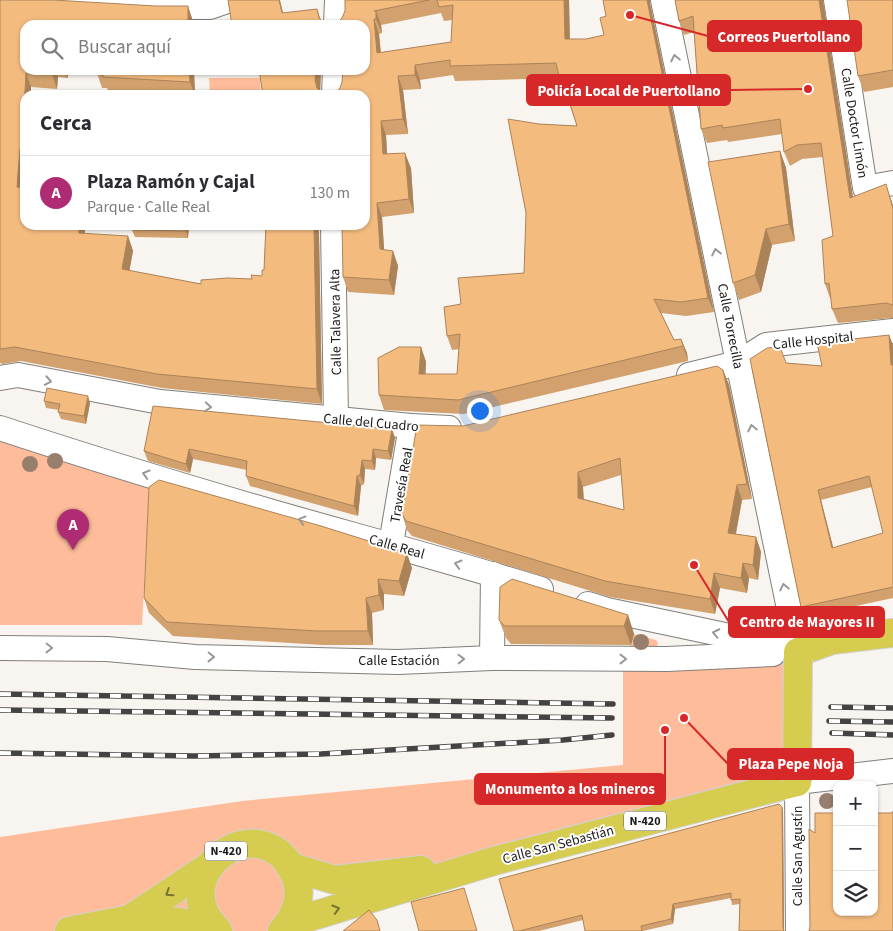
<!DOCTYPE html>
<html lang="es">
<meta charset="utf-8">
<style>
:root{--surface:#fff;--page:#f2f2f3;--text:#2b2b33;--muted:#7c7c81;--line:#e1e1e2;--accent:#af2c75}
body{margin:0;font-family:"Source Sans 3",sans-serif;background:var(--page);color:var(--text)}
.controls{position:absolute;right:15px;bottom:15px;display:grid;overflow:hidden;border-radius:10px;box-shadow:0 1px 4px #0004}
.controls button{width:45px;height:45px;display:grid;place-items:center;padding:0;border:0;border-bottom:1px solid var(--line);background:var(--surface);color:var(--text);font:25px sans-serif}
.you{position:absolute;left:479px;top:410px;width:18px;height:18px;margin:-12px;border:4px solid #fff;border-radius:50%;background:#1a73e8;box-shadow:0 0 0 8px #1a73e833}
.badge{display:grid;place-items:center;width:32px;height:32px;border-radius:50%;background:var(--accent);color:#fff;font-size:16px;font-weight:700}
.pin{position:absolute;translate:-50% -41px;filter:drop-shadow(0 1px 2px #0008)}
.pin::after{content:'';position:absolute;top:26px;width:18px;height:15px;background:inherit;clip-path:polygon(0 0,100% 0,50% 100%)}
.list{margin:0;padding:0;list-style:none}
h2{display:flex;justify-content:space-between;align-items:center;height:65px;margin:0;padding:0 20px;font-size:21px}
h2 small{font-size:16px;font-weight:400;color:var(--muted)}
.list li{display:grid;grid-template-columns:32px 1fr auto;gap:15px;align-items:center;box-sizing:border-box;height:75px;padding:0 20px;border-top:1px solid var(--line)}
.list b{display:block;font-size:19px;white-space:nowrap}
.list p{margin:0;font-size:16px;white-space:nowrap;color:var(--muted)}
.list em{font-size:16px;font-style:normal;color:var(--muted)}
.icon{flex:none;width:28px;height:28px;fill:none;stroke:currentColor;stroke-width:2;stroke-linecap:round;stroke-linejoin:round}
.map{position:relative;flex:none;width:893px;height:931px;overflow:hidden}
.search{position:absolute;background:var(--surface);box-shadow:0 1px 4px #0004;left:20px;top:20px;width:350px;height:55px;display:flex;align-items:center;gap:12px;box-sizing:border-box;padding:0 18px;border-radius:15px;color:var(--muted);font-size:19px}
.panel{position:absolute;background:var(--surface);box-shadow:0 1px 4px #0004;left:20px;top:90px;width:350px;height:140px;border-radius:15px}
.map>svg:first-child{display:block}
.green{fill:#febc9a}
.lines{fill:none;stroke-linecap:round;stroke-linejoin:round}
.street-casing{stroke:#817f7b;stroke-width:26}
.highway-casing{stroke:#d1d1d1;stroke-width:30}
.street{stroke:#fff;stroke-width:24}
.highway{stroke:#d6cc4f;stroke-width:28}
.rail-casing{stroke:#454341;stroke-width:5.5}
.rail{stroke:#fff;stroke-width:4;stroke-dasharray:11;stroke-linecap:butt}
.highway-bridge-casing{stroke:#d1d1d1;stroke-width:30;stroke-linecap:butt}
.highway-bridge{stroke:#d6cc4f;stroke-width:28}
.tree{fill:#987e6d}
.wall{fill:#d2a16d;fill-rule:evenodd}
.shaded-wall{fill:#ab8359}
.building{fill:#f4bb7f;stroke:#ab8359;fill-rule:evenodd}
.oneway{stroke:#989897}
.oneway2{stroke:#787334}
.labels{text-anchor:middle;stroke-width:4;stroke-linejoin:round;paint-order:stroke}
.shield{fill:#fff;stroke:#5f5f5d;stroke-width:1}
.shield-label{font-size:12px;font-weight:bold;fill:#1b1a18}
.street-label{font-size:14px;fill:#1b1a18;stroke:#fff}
.leader{fill:none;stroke:#d62828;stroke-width:2}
.callout-dot{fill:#d62828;stroke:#fff;stroke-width:2}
.callout{fill:#d62828;stroke:#d62828;stroke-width:2}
.callout-label{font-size:15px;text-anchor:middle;font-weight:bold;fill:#fff}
</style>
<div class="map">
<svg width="893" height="931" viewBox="0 0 893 931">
<rect width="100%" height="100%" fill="#f8f5f1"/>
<g class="green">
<polygon points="209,78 260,78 261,95 210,95"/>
<polygon points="0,428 150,474 142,625 0,625"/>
<polygon points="634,634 656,640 658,643 656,648 629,651"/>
<polygon points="798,652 797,782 494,861 335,880 292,867 279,931 0,931 0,837 242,801 623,765 623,659"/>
</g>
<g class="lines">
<defs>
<g id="street">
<polyline points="50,0 162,7 210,7 230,0"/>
<polyline points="663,0 798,652"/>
<polyline points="836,0 865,188 893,183"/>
<polyline points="336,25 337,0"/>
<polyline points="334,95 335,70"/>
<polyline points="333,225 336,419"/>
<polyline points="689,375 738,363 766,345 893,331"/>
<polyline points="0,378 18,375 160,402 411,426 449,428"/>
<path d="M0,428C91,458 183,486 276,513C364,538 453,562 541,589"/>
<polyline points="391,544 411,426"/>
<polyline points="588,604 607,610 720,634 798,652"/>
<polyline points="0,648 107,649 195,657 398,662 492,658 667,659 773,654"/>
<polyline points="492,658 493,574"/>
<polyline points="798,931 797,782 893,771"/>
</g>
<g id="highway">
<polyline points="798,659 798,652 832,640 893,633"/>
<polyline points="291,867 335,880 421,870"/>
<polyline points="130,919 208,867"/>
<polyline points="290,923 494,861 797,782"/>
<polyline points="69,931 130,919 172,921 214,927"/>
<path d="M218,931C159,873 265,799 296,878C303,897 295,917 282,931"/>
</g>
</defs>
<use href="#street" class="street-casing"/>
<use href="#highway" class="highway-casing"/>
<use href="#street" class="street"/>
<use href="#highway" class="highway"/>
<defs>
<g id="rail">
<polyline points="0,694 613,704"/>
<polyline points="831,707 893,708"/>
<polyline points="0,710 612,718"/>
<polyline points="829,721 893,722"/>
<polyline points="832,733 893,735"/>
<polyline points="0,753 194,756 321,754 563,740 612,735"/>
</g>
</defs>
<use href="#rail" class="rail-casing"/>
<use href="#rail" class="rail"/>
<defs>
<polyline id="highway-bridge" points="797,782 798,659"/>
</defs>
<use href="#highway-bridge" class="highway-bridge-casing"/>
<use href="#highway-bridge" class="highway-bridge"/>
</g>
<g class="tree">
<circle cx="55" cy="461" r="8"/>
<circle cx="30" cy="464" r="8"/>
<circle cx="641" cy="642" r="8"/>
<circle cx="827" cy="801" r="8"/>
</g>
<g class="wall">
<polygon points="0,0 193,21 25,25 25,70 68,70 68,78 58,77 57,89 31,87 31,95 25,95 25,165 24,187 85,225 85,234 128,236 133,251 129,271 201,284 252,279 262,276 264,270 266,225 317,225 319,232 322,404 162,388 21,361 3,364 0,363"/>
<path d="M345,0H569L570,39H586L604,35L606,16L603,0H650V3L714,312L686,316L661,313L674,340L681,339L687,353L688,361L464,414L384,410L379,395L421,347L426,362L425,374H457L459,349L452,350L447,336L461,304L524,273L539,124L577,126L569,103L567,102L562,88L560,78L455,81L453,75L420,80L421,89L403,90L408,134L386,135L387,154L411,168L414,213L382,217L384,250L393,251L398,266L394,295L348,292L343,277L365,95H263L259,70H321L320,91L328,94L336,93L365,70V25H232L283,13L317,9L321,20L324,23L331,24L337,23L342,18L345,11ZM441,13L444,21L452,20L451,42L381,53L379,34L382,33L381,25Z"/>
<polygon points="675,0 823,0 853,197 891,199 893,206 893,318 838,323 832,309 831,298 830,298 825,284 833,236 823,157 802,159 790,166 784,152 782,134 728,142 727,140 707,143 701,129 694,32 684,35 679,21"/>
<polygon points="893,0 893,87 864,92 858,76"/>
<polygon points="194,70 195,95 177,95 108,91 107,88 102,88 97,73"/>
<polygon points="780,151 786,168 795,241 772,245 761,292 739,300 733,283"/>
<polygon points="132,225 189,225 188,238 135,237 132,230"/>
<path d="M889,335L893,345V598L805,617L801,607L786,363L822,366ZM872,487L883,533L833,548L821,500Z"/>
<path d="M723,370L729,385L752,499L742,500L736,534L756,537L761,552L758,580L749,578L747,593L720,588L715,614L610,597L412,536L407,530L402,514L463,426ZM621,475L624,510L584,499L583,487Z"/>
<polygon points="44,401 90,403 86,424 61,419 58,412 59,410 46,408"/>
<polygon points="392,429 395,438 391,460 376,458 375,470 365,469 364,484 361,486 358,516 250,486 246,476 247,470 193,459 190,473 148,461 144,451"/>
<polygon points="412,568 404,596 384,594 384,610 372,613 373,645 323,645 173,636 149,613 144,598"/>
<polygon points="628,615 634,634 631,645 511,644 506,638 499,620"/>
<polygon points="783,811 784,931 739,931 740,904 732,905 731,898 675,909 673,924 643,931 583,920 539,931 514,931"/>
</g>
<g class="shaded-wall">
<polygon points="279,0 280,0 286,25 282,13"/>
<polygon points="564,0 569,0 570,53 565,39"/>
<polygon points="647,0 650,0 650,3 714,312 708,298"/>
<polygon points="819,0 823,0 855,212 850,198"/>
<polygon points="188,6 193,21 193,25 188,25"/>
<polygon points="376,11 381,25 382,33 376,19"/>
<polygon points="374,19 379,34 382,68 377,53"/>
<polygon points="415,65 420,80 421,89 415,75"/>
<polygon points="52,70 55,70 58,77 57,89 52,74"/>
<polygon points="65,70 68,70 68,78"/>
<polygon points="189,70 194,70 195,95 190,82"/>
<polygon points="316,70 321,70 320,95 317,88 315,80"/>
<polygon points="26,73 31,87 31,95 25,95 25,112 24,109"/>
<polygon points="398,76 403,90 408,134 403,119"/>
<polygon points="381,121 386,135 388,169 383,154"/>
<polygon points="20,149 25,163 23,202 17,187"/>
<polygon points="780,151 786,168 795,241 789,224"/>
<polygon points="405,153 411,168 414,213 409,199"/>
<polygon points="886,184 893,206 893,209"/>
<polygon points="377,203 382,217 385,263 380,249"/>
<polygon points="79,225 85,225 84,248 79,233"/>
<polygon points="186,225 189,225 188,238 186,231"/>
<polygon points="314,225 317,225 319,232 322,404 317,389"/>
<polygon points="766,229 772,245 761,292 755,275"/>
<polygon points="128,236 133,251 127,284 122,269"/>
<polygon points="393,251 398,266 394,295 389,280"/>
<polygon points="889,335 893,345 893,372 891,365"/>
<polygon points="681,339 687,353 688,361 683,346"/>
<polygon points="421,347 426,362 425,388 419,374"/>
<polygon points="723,370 729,385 752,499 747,484"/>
<polygon points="88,396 90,403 86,424 84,416"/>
<polygon points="392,429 395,438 391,460 388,451"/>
<polygon points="189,449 193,459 190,473 186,464"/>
<polygon points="373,449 376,458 375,470 372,461"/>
<polygon points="362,460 365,469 364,484 360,475"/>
<polygon points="578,472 583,487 584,513 578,498"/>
<polygon points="357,476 361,486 358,516 354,506"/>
<polygon points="737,485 742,500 733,548 728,533"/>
<polygon points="818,490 821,500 836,558 832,548"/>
<polygon points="756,537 761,552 758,580 753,565"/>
<polygon points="407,553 412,568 404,596 399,581"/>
<polygon points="743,563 749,578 747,593 741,578"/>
<polygon points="714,573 720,588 715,614 710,599"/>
<polygon points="378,579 384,594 384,610 379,595"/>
<polygon points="366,598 372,613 373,645 368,631"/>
<polygon points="628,615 634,634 631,645 624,626"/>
<polygon points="782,807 783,811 784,931 783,927"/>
<polygon points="673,904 675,909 673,924 671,919"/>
</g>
<g class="building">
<polygon points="0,0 53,0 156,6 188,6 188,25 25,25 25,70 52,70 52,74 26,73 24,109 25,109 25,149 20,149 17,187 25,188 25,225 79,225 79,233 128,236 122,269 201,284 201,280 228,278 252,279 251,275 262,276 262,270 264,270 266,225 314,225 317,389 157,374 15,347 0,349"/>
<polygon points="228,0 279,0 282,13 317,9 319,18 324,23 331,24 337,23 342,18 345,11 345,0 429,0 374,11 376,11 376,19 374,19 377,53 451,42 453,5 439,7 437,0 564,0 565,39 586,39 604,35 600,18 606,16 603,0 647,0 708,298 681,302 654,299 674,340 681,339 683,346 458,400 379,395 378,358 399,347 421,347 419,374 457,374 460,334 447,336 444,307 461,304 458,278 524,273 526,213 508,119 539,124 577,126 565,88 562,88 556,63 450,66 450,60 415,65 415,75 398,76 403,119 381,121 383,154 405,153 409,199 377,203 380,249 393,251 389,280 343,277 342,225 365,225 365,95 263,95 259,70 316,70 315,80 317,88 321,92 328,94 336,93 340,88 342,82 343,70 365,70 365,25 357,25 357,22 340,25 232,25"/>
<polygon points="675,0 819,0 850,198 886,184 893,209 893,305 886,303 832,309 829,283 825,284 822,240 833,236 821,143 797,145 784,152 780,119 723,128 722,125 701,129 693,16 679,21"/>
<polygon points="847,0 893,0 893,70 858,76"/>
<polygon points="97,70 189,70 190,82 103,77 103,74 97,73"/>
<polygon points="780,151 789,224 766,229 755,275 733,283 708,162"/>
<polygon points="132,225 186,225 186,231 132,230"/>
<path d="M889,335L891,365H893V587L801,607L750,359L767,348L780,347L786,363L822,366L817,343ZM869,476L883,533L832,548L818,490Z"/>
<path d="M717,366L723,370L747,484L737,485L728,533L756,537L753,565L743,563L741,578L714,573L710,599L605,581L406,521L402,514L417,425L463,426ZM620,458L624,510L578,498V472Z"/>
<polygon points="47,388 88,396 84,416 58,412 60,404 44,401"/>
<polygon points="153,406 392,429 388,451 373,449 372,461 362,460 360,475 357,476 354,506 246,476 247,461 189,449 186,464 144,451"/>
<polygon points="159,480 321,526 407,553 399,581 378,579 379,595 366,598 368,631 317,631 167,622 144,598 149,487"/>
<polygon points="512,579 628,615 624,626 505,626 499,620 500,587"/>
<polygon points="779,804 782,807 783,927 784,931 739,931 740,899 731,900 731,893 673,904 671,919 641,926 642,931 585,931 582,915 519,931 514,931 499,879"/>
<polygon points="893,811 893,931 809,931 810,926 809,829 815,833 815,813 837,813 837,912 874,912 874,813 893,813"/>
<polygon points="464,888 477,931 419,931 411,902"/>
<polygon points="369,910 377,920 380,931 343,931"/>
</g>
<defs><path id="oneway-chevron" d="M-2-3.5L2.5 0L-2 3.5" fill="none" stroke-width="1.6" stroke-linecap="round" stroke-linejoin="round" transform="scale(1.25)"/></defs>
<g class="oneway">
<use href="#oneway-chevron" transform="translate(675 58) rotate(-102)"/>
<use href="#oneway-chevron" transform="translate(716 252) rotate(-102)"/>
<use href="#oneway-chevron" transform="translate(48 381) rotate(11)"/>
<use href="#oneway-chevron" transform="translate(208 407) rotate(5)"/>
<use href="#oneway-chevron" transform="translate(752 428) rotate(-102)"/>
<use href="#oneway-chevron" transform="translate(146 474) rotate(-164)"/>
<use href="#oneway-chevron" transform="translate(302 520) rotate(-165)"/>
<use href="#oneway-chevron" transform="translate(458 564) rotate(-163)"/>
<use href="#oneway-chevron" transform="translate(784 587) rotate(-102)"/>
<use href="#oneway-chevron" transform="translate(716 633) rotate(-168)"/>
<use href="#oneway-chevron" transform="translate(49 648) rotate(1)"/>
<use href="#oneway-chevron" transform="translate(211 657) rotate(1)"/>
<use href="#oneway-chevron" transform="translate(461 659) rotate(-2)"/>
<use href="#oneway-chevron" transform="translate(623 659)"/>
</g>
<g class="oneway2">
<use href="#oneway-chevron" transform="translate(169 893) rotate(147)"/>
<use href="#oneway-chevron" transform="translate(336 909) rotate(-17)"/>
</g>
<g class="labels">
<g class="shield">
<rect x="624" y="811.5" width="42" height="19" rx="4"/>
<rect x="205" y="841.5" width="42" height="19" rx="4"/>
</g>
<g class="shield-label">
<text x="645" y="825">N-420</text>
<text x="226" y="855">N-420</text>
</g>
<g class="street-label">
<text transform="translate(855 123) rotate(81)" y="5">Calle Doctor Limón</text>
<text transform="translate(335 322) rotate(-91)" y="5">Calle Talavera Alta</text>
<text transform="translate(731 326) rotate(79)" y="5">Calle Torrecilla</text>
<text transform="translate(813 340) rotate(-6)" y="5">Calle Hospital</text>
<text transform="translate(371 422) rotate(5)" y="5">Calle del Cuadro</text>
<text transform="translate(401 485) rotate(-80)" y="5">Travesía Real</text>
<text transform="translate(397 546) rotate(16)" y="5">Calle Real</text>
<text x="399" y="665">Calle Estación</text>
<text transform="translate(558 844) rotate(-15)" y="5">Calle San Sebastián</text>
<text transform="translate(797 856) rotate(-90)" y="5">Calle San Agustín</text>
</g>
</g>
<path class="leader" d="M630 15L708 36M808 89L730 90M694 565L729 622M684 718L728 764M665 730L665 789"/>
<g class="callout-dot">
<circle cx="630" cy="15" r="5"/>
<circle cx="808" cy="89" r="5"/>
<circle cx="694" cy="565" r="5"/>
<circle cx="684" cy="718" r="5"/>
<circle cx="665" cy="730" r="5"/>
</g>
<g class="callout">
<rect x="708" y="21" width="153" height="30" rx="5"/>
<rect x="527" y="75" width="203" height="30" rx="5"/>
<rect x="729" y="607" width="155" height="30" rx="5"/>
<rect x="728" y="749" width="125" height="30" rx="5"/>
<rect x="475" y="774" width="190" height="30" rx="5"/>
</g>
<g class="callout-label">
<text x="784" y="42">Correos Puertollano</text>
<text x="629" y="96">Policía Local de Puertollano</text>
<text x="807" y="627">Centro de Mayores II</text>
<text x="791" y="769">Plaza Pepe Noja</text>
<text x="570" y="794">Monumento a los mineros</text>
</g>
</svg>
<div class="controls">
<button>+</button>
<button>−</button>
<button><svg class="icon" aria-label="layers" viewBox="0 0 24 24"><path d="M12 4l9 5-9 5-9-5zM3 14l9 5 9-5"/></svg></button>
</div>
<div class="you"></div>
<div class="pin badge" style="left:73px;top:550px">A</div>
<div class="search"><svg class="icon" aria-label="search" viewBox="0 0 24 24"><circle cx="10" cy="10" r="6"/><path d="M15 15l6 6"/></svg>Buscar aquí</div>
<section class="panel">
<h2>Cerca<small></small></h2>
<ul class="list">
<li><span class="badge">A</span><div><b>Plaza Ramón y Cajal</b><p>Parque · Calle Real</p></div><em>130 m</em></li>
</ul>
</section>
</div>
